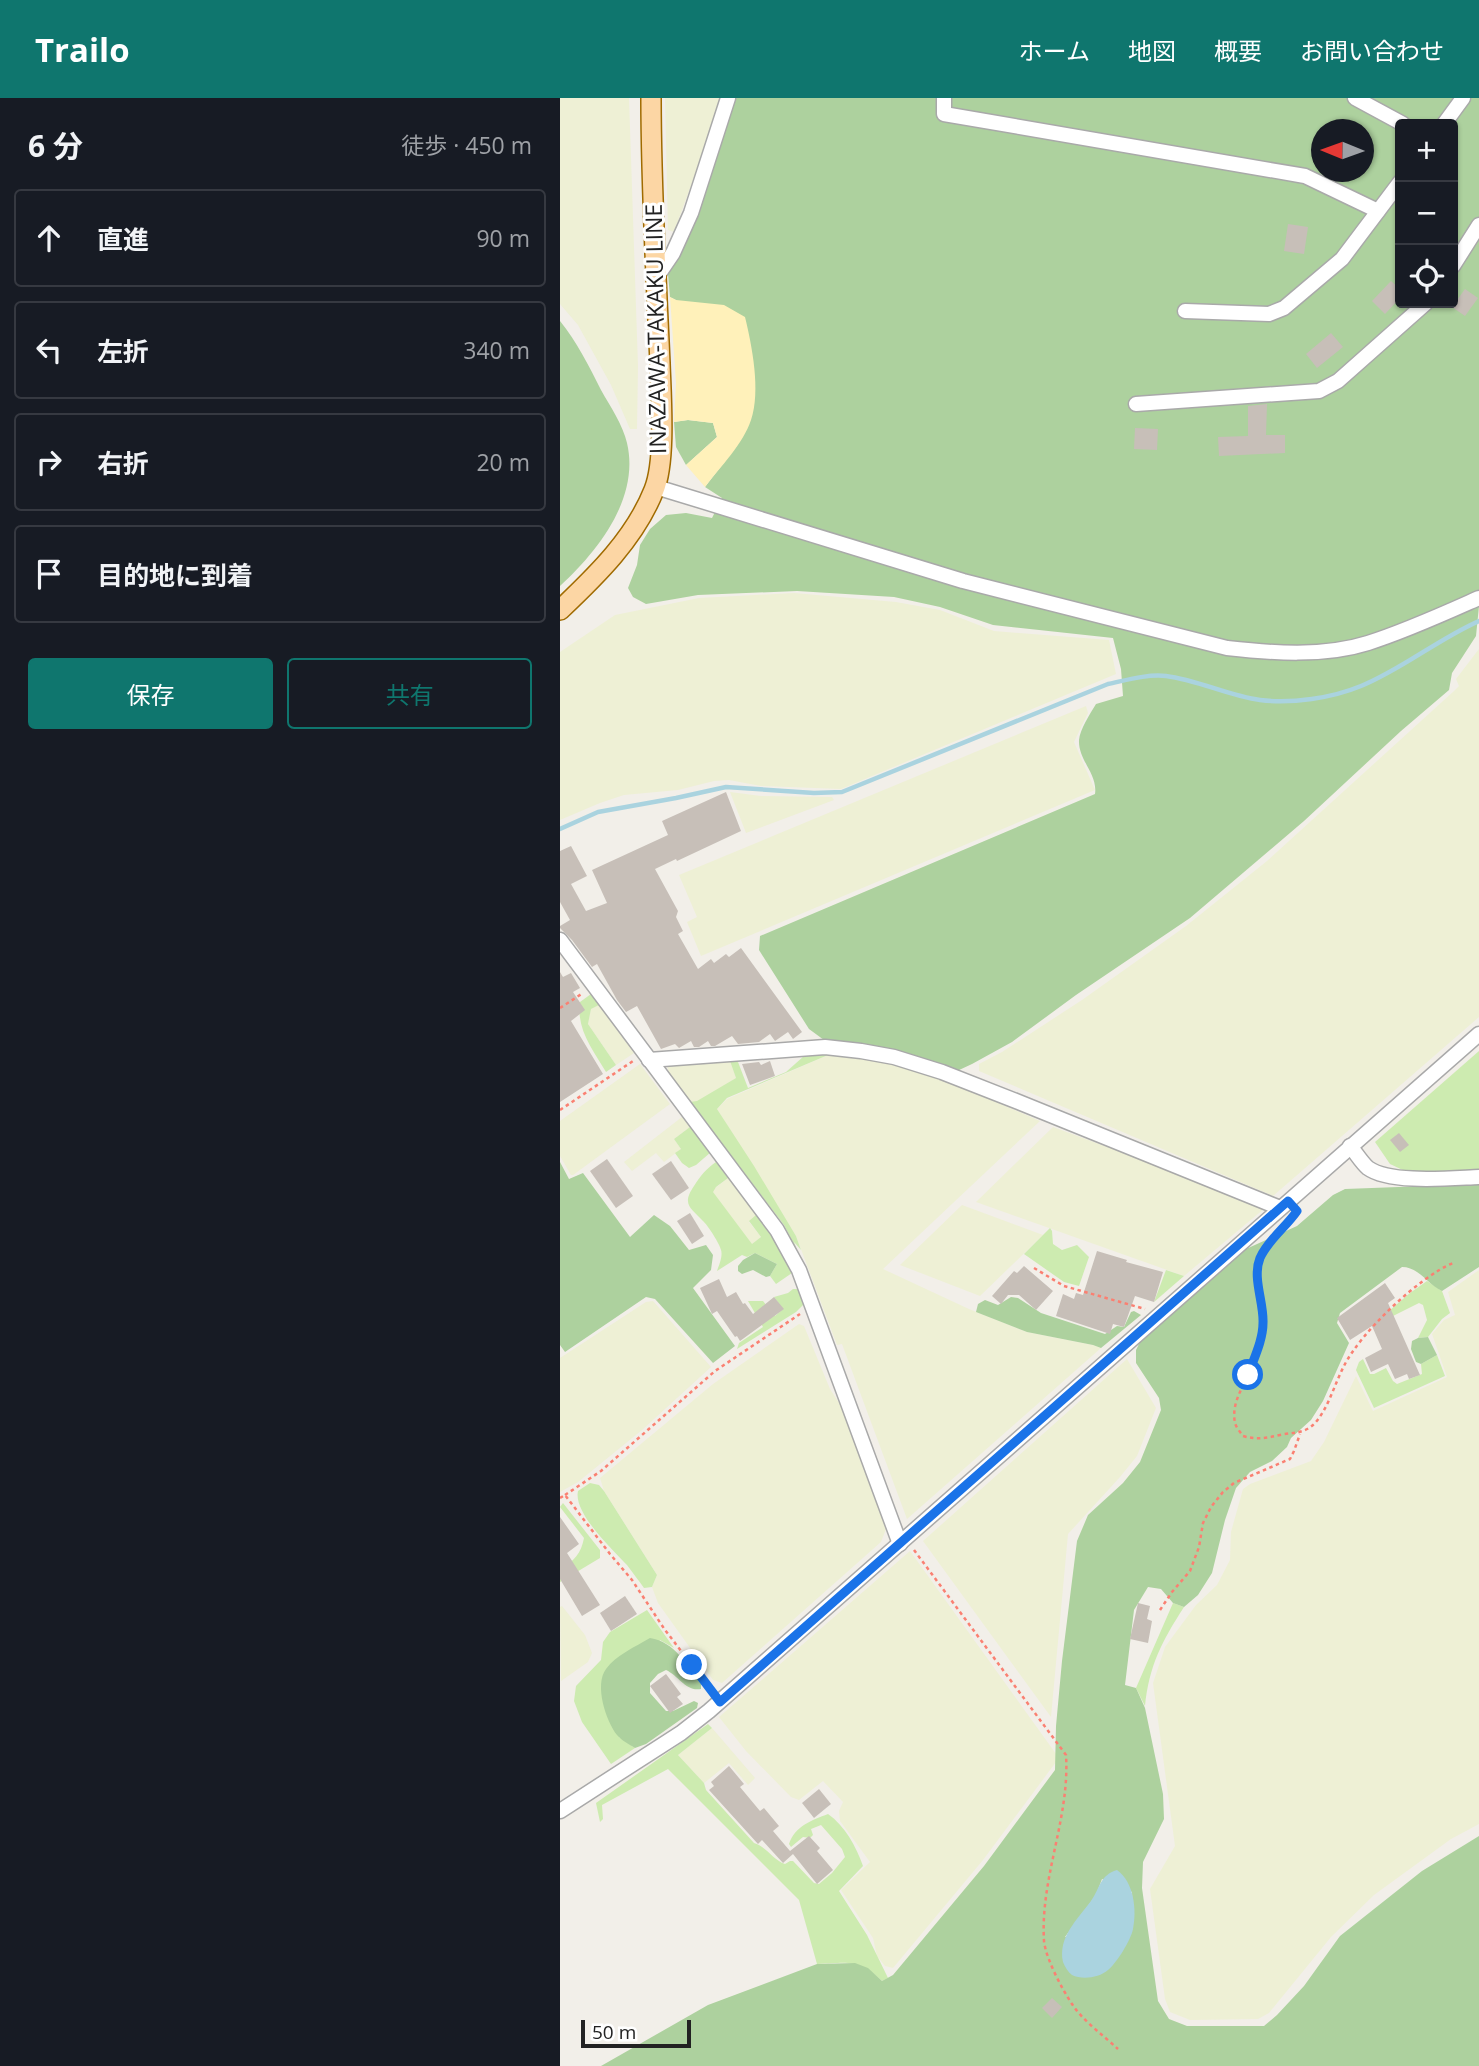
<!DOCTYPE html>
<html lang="ja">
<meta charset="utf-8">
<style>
:root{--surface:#171b24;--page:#242831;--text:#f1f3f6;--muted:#9ea1a6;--line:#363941;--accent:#0f766e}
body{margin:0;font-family:"Open Sans","Noto Sans JP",sans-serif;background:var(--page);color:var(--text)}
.controls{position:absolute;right:21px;top:21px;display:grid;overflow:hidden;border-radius:7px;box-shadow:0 2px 5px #0004}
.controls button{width:63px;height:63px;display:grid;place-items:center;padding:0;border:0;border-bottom:2px solid var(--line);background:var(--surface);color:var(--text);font:35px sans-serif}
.compass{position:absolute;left:751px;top:21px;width:63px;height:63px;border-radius:50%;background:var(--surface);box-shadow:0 2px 5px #0004;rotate:271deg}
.scale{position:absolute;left:21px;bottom:18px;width:110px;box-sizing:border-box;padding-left:7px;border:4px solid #222;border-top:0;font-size:19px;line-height:24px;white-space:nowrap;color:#222;-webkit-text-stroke:5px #fff;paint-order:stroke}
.stop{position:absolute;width:21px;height:21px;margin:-16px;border:5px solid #1a73e8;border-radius:50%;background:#fff}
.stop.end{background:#1a73e8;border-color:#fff;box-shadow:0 2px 7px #0008}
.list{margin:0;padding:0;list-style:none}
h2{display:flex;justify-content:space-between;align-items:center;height:91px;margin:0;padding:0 28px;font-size:30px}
h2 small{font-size:23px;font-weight:400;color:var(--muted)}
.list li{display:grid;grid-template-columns:46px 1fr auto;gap:21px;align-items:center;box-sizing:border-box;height:98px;margin:0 14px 14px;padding:0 14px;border:2px solid var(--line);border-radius:7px}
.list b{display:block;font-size:26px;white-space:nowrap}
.list em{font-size:23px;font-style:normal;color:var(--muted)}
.actions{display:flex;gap:14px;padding:21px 28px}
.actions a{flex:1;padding:16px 0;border:2px solid var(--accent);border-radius:7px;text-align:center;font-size:24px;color:var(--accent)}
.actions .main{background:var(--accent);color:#fff}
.icon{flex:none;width:38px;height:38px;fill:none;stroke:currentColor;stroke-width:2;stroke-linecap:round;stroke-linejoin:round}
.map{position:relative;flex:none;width:919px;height:1968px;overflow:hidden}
header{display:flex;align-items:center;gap:42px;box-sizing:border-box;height:98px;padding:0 35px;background:var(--accent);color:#fff}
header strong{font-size:33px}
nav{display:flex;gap:38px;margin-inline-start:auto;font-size:24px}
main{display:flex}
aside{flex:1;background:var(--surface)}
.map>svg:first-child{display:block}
.farmland{fill:#eef0d5}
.grass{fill:#cdebb0}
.forest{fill:#add19e;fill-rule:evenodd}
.sand{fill:#fff1ba}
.water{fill:#aad3df}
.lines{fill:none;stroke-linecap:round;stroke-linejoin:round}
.stream{stroke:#aad3df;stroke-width:4.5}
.building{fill:#c7bfb8}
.minor-casing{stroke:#a9a9a9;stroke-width:17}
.major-casing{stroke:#a06b00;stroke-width:22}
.path{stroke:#fa8072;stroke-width:2.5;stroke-dasharray:3.5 3.5;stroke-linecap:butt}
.minor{stroke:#fff;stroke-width:14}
.major{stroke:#fcd6a4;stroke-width:19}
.route{stroke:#1a73e8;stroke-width:9}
.labels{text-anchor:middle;stroke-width:6;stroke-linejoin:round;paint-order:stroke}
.street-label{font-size:23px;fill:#222;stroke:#fff}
</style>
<header>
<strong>Trailo</strong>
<nav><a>ホーム</a><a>地図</a><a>概要</a><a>お問い合わせ</a></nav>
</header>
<main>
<aside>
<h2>6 分<small>徒歩 · 450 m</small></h2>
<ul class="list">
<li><svg class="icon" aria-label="ahead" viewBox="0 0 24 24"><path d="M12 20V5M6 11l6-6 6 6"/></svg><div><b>直進</b></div><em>90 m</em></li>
<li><svg class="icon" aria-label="left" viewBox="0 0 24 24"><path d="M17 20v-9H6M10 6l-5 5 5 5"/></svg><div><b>左折</b></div><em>340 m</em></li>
<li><svg class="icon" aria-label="right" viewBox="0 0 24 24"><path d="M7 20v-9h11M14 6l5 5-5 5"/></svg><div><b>右折</b></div><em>20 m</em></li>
<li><svg class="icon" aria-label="arrive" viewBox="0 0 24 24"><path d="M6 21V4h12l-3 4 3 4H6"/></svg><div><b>目的地に到着</b></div></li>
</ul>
<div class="actions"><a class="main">保存</a><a>共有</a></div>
</aside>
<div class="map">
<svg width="919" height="1968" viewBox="0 0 919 1968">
<rect width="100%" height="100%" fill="#f2efe9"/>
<g class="farmland">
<polygon points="0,0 69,0 78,268 77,331 70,331 51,287 18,227 0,206"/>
<polygon points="105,0 160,0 151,33 114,134 108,132"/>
<polygon points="234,495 336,504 380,512 434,533 549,542 556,576 281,691 201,688 169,682 154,683 118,692 64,697 40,705 0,722 0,554 55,517 139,500"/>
<polygon points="919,551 919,919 713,1098 419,973 419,966 442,954 522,902 626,828 707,763 894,593 899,588 896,581"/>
<polygon points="526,608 528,615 514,644 535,692 141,858 127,824 137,819 119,777"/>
<polygon points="170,694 201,698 272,699 274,702 186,735"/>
<polygon points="39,907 74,955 56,967 28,926 31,911"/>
<polygon points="268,957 323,962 381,980 480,1023 323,1171 409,1211 467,1234 533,1247 541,1250 347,1421 282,1246 277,1247 236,1138 157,1011 167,1001"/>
<polygon points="170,963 176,980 137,1004 130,1004 109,975 107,967"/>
<polygon points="80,966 110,1006 13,1077 11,1077 0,1058 0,1023"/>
<polygon points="122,1019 130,1029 114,1041 121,1051 104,1064 96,1055 72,1073 64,1064"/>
<polygon points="493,1029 588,1064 705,1110 624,1178 416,1104"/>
<polygon points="168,1080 196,1117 189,1124 201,1139 190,1148 152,1096 154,1091"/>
<polygon points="402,1107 483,1137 420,1198 340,1167"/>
<polygon points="919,1172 919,1726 891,1741 814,1797 771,1839 709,1915 698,1921 630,1922 610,1914 605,1901 590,1791 615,1748 593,1585 605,1549 636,1507 657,1487 670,1462 671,1434 683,1391 690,1386 751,1363 764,1344 796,1278 813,1313 887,1279 872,1236 884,1222 895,1217 888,1194"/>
<polygon points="93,1203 151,1269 82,1332 18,1384 0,1394 0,1260 86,1204"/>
<polygon points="239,1226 244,1228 270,1291 283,1311 326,1431 321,1444 162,1585 153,1582 98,1505 92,1489 97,1477 44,1393 40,1380 153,1286"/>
<polygon points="567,1261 596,1310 577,1358 560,1379 508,1436 491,1619 363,1443"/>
<polygon points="350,1453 499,1660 423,1762 333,1870 325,1868 317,1858 313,1840 281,1792 310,1764 280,1723 279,1713 283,1704 263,1683 239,1702 231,1699 186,1653 159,1619"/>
<polygon points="2,1508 25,1537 32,1555 28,1564 1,1583 0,1509"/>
<polygon points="152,1630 195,1680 188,1687 169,1665 144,1685 118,1657"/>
</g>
<g class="grass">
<path d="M31,896L39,907L31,911L28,926L56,967L46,974C33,952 16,931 20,904Z"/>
<polygon points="919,953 919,1073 849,1075 830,1066 815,1044"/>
<polygon points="252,955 291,958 268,957 167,1000 157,1011 194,1068 236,1138 241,1152 234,1144 237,1152 224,1127 130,1004 137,1003 176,980 170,963 178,964 188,990 226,974 244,958"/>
<polygon points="130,1029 151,1054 136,1067 129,1070 122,1065 115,1055 121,1051 114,1041"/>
<path d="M156,1064L168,1080L156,1089L153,1094L192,1146L201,1139L189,1123L196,1117C207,1130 233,1158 232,1175L216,1186L210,1178L217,1166L195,1155L187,1159L182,1157L157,1173C159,1167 163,1158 161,1152C160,1146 148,1128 144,1124C131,1110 121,1107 134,1088C142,1076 145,1072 156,1064Z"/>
<polygon points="490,1130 492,1133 493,1146 502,1152 517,1147 529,1159 519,1188 504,1184 464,1156"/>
<polygon points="606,1172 624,1178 594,1204"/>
<polygon points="867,1183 882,1193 890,1215 882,1221 868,1239 858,1240 867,1222 863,1207 859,1205 833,1218 829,1213 850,1195"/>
<polygon points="233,1191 239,1191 245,1205 236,1214 177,1251 179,1245 203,1229 188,1203 203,1203 215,1218 223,1211 214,1199 228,1195"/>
<polygon points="877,1257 885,1278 814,1310 796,1272 799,1264 803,1261 810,1276 814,1276 826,1270 833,1283 837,1286 862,1276 861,1266"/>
<path d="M30,1385L39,1387L44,1393L97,1477L92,1489L84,1490C79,1483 73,1475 67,1467C53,1452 13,1415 18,1393Z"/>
<path d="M3,1405L40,1452V1460L0,1484V1471C14,1463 21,1456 24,1440L0,1409Z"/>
<path d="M613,1505L624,1509C602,1543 589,1568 585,1608L576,1590Z"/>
<polygon points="87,1512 114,1550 100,1542 59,1639 75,1650 51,1666 22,1624 14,1603 16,1588 41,1562 43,1544 50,1534"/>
<path d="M148,1626L152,1630L118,1657L144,1685L146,1692L194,1745C207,1749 213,1762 225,1766L230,1763H233L254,1785L259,1786L272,1775L285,1759L282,1751L261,1727L251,1731L253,1737L250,1740L243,1739L231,1749L229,1746C235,1728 252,1722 268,1716C285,1728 296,1748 303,1768L279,1793L307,1837L328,1880L322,1883C297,1860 289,1865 257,1866L239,1802L108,1671L42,1707L43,1721L40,1724L36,1705Z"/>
</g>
<g class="forest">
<path d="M175,0H919V508L916,538L892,575L889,592L841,633L744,723L630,820L516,897L452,944L412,966L397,973L273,946L264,942L249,931L199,852L200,838L535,696C538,676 518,662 519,642C520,631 530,616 536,606L563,598L561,571L553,540L433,527L380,509L334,499L237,493L138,497L86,506L73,499L68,490L77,467L80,447L90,431L106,417L126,415L152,420L162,400L145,389L178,346L116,202L110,199L108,176L123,144ZM840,26H893V205H840ZM762,32H804V74H762Z"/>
<path d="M0,223C17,244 29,268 41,292C50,308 63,327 67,345C80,400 38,453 0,488Z"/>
<polygon points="128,322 153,325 157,339 126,367 116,349 114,324"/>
<polygon points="0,1064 9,1081 23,1075 70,1139 94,1117 110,1128 129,1152 146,1147 153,1157 151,1172 133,1190 175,1248 153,1265 95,1201 86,1199 5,1254 0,1247"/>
<path d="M919,1086V1169L882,1193C867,1186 859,1169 842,1169L780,1215L777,1225L789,1245L763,1303L751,1322L731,1340L727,1349L712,1363L690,1374L676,1390L665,1422L652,1475L638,1497L624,1509L613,1505L601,1491L588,1489L574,1512L565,1587L576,1590L585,1610L603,1696L604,1721L583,1764L582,1790L598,1903L609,1921L627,1928H704L717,1917L744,1888L780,1838L862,1773L919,1738V1968H41L148,1907L257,1866L295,1865L308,1870L322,1883L333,1877L424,1768L495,1672L496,1628L502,1563L517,1443L528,1417L563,1385L580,1364L601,1312L599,1300L576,1265V1252L582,1240L686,1151L737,1128L773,1097L785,1091ZM542,1781L572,1794L573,1831L505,1839L536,1797Z"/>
<polygon points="195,1155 217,1166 210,1178 206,1179 193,1172 182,1176 178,1173 178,1168 183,1162"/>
<polygon points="451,1199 458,1200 481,1215 545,1236 557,1228 564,1229 571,1214 574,1213 581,1217 541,1250 533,1247 467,1234 416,1214 418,1206 425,1202 438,1207"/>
<polygon points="868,1239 877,1257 861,1266 856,1264 851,1251 852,1243 858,1240"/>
<path d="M90,1540C115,1544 127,1567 141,1586V1591C126,1594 119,1578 106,1572L98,1576L90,1585V1595L106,1613H113L134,1603L138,1605L137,1610L86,1646L75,1650C69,1646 62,1643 57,1637C46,1623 34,1587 46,1571C56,1557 75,1549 90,1540Z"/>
</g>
<path class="sand" d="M110,199L116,202L164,207L185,219C192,248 201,293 191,322C183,346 161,368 145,389L126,367L157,339L153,325L128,322L114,324L116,285Z"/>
<path class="water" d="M557,1772C574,1784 577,1812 573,1831C571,1842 556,1866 548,1872C539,1880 522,1882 512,1877C508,1874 505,1869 503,1864C498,1839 517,1822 531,1803C540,1790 540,1777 557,1772Z"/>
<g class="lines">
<path class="stream" d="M0,731L38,714L116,700L166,689L254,695L282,694L548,586C567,582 587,576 606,578C638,582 669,598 700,602C732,606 772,600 801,588C841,572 878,541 919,523"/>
</g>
<g class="building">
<polygon points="728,126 748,129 744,156 724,153"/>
<polygon points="831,183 840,191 840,200 825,216 812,203"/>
<polygon points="905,191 918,200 905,218 892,209"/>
<polygon points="771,235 783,249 757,270 746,256"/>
<polygon points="707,306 706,337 725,337 725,355 659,358 658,339 688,338 688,308"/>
<polygon points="575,330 598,331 597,352 574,351"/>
<polygon points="166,694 181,733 117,763 116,761 95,771 118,813 116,819 123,833 118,836 138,871 151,861 154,865 166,856 169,859 181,850 242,934 233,941 228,934 215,943 210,936 199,944 178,946 172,938 155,948 151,948 148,943 139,949 134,949 131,943 119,950 115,946 101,951 77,908 66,914 57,902 37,866 32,869 12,842 0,830 0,828 10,822 0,804 0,753 11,748 27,778 11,786 26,813 47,805 32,772 108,737 102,723"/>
<polygon points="0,874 3,879 11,875 20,890 13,894 25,912 11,923 43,976 0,1004"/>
<polygon points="210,963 215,978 190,987 182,966 199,964 201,967"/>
<polygon points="839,1035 849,1047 840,1054 830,1042"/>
<polygon points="47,1061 73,1098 56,1110 30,1073"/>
<polygon points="111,1063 129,1090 111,1102 92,1076"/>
<polygon points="130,1115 144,1138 132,1146 117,1123"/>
<polygon points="537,1153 567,1162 566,1164 603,1174 594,1204 575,1198 564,1229 553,1226 550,1236 496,1218 503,1196 514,1201 516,1195 523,1197"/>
<polygon points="464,1168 493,1193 476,1212 459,1197 448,1197 441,1206 432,1198 454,1173 457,1175"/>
<polygon points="159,1181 167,1199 176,1194 183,1206 185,1205 193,1216 214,1199 224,1211 180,1243 177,1238 175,1239 157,1213 152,1216 140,1190"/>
<polygon points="825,1185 835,1200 828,1205 860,1277 849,1281 847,1276 835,1281 828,1266 811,1274 805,1260 822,1251 812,1228 790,1242 777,1220"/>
<polygon points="0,1419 19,1446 7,1455 40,1507 22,1518 0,1481"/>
<polygon points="65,1498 77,1516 51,1533 40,1515"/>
<polygon points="578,1505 590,1508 587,1521 592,1523 588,1545 570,1541"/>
<polygon points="106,1576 121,1596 117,1599 123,1606 110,1615 90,1588"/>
<polygon points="169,1668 184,1686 180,1689 200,1713 204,1710 219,1728 213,1733 230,1753 249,1738 260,1750 257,1753 273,1772 257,1786 233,1756 223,1765 202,1742 198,1746 149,1692 154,1688 151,1684"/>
<polygon points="259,1691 271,1706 254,1720 242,1705"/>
<polygon points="492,1900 502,1909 492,1920 482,1910"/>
</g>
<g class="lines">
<defs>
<g id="minor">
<polyline points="384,0 384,16 745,78 818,113"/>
<polyline points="795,0 843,26"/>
<polyline points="884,26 903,0"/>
<polyline points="893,168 919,127"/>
<polyline points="96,180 113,155 131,115 168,0"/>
<polyline points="625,213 709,216 724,210 782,161 840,84"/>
<polyline points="576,306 759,293 778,283 866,205"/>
<path d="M96,389L403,483L667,550C712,555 764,559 808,545C846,533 883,516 919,500"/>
<polyline points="0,842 217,1132 239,1172 340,1446"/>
<polyline points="89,962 265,949 301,953 334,959 382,974 456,1003 720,1110"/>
<path d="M790,1048C796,1055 802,1065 808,1070C830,1086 892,1080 919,1079"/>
<polyline points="0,1713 121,1635 149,1613 919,936"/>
</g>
<path id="major" d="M0,512C37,477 75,440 94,392C106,363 101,297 100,265C96,177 91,89 91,0"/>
</defs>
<use href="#minor" class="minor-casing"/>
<use href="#major" class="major-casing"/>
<g class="path">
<polyline points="0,910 23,895"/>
<polyline points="0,1012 73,963"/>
<path d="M728,1125C719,1135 703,1149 699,1163C693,1188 708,1213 701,1238C698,1250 694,1262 689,1274C683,1290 671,1305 675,1325C676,1329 680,1334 683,1338C697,1342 706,1340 720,1337C733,1334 745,1336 755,1325C769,1309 774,1287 784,1268C800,1235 859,1179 893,1165"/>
<polyline points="474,1170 504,1188 585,1211"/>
<polyline points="5,1397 41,1373 155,1273 240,1216"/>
<polyline points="0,1400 5,1397 50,1456 72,1482 105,1532 152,1593"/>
<path d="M354,1452L506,1657C510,1720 480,1780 484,1843C486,1861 502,1891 512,1906C522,1922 544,1938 558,1951"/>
<polyline points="600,1512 612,1494 630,1473 639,1449 643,1425 651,1409 663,1394 674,1385 730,1361 734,1353 740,1336"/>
</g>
<use href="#minor" class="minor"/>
<use href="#major" class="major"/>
</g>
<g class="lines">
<path class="route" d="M132,1567L160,1604L728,1103L737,1113C726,1129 708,1142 700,1160C692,1180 704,1204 703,1225C703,1242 694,1260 688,1277"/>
</g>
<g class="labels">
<g class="street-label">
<text transform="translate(96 231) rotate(-91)" y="8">INAZAWA-TAKAKU LINE</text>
</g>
</g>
</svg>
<div class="controls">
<button>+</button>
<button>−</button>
<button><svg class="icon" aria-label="locate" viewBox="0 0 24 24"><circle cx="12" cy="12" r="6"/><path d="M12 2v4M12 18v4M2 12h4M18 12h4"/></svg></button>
</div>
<svg class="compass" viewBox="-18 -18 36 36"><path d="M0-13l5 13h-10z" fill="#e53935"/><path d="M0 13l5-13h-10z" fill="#9ea1a6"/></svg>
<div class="scale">50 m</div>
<div class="stop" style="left:688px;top:1277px"></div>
<div class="stop end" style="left:132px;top:1567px"></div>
</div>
</main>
